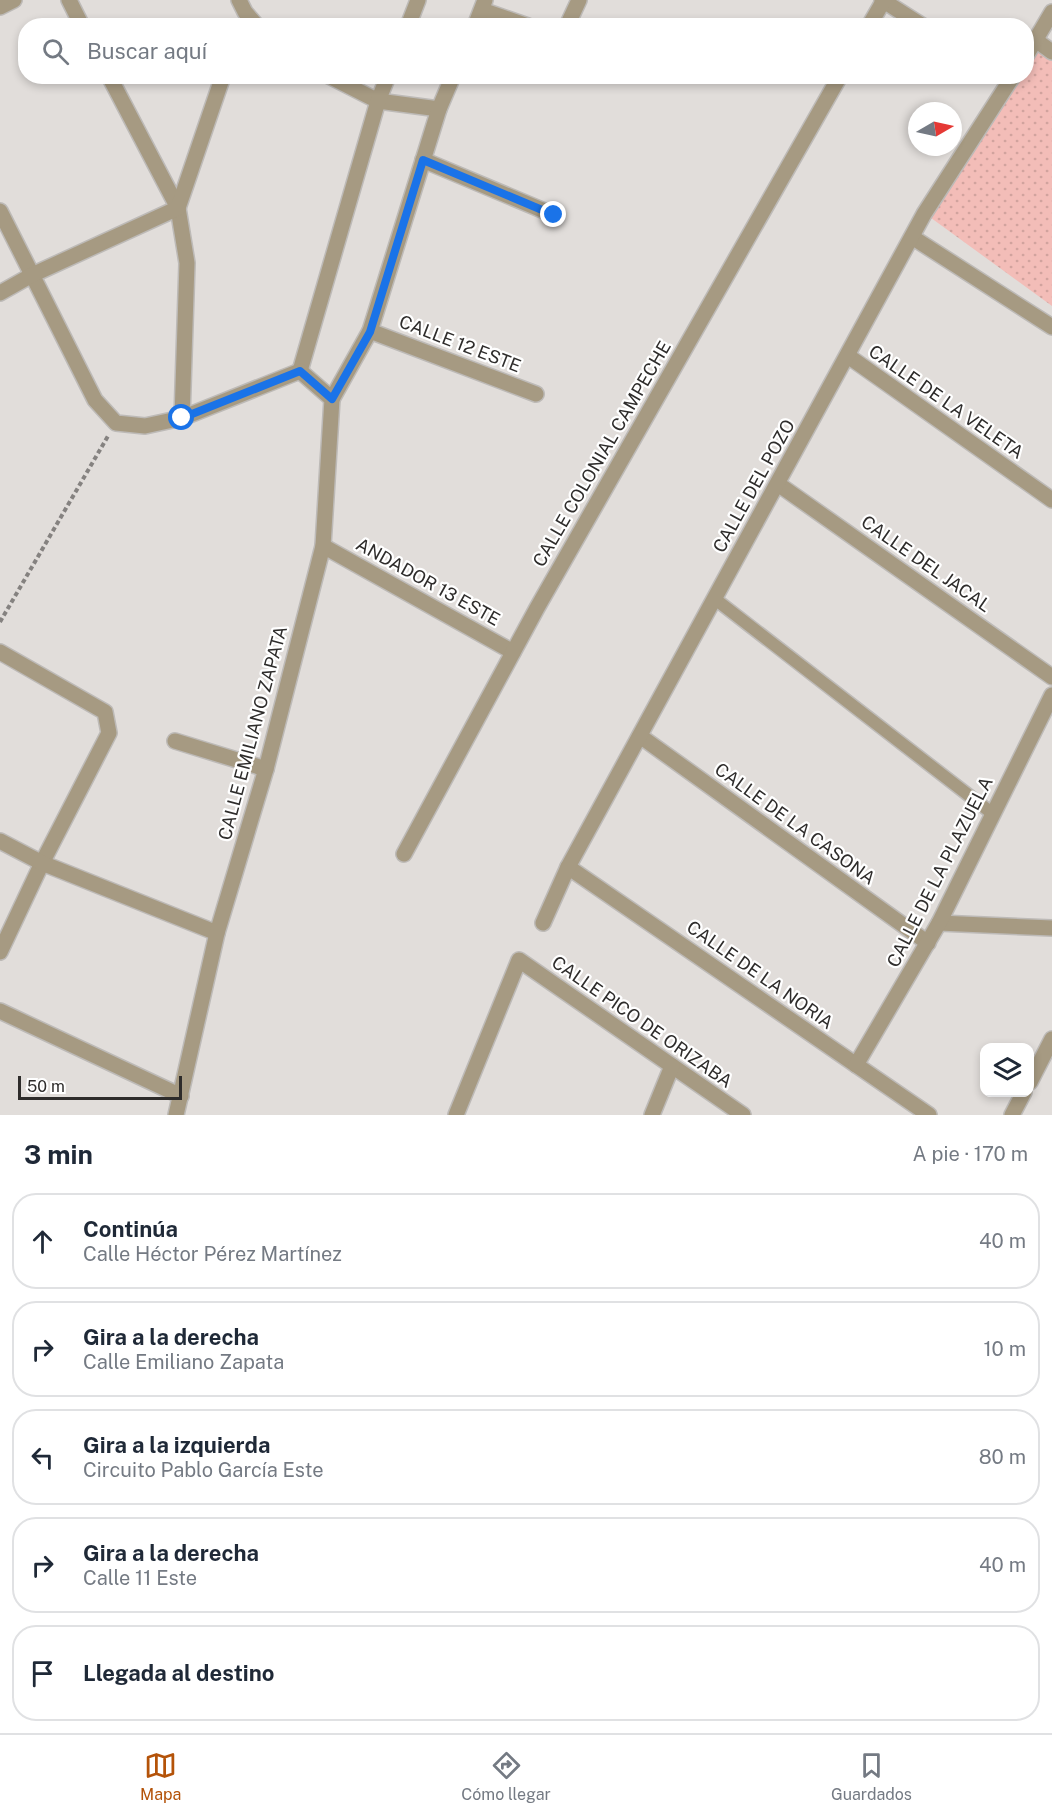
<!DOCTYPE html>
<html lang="es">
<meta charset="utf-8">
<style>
:root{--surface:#fff;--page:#f6f6f7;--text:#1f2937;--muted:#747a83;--line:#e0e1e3;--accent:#b45309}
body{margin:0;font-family:"Public Sans",sans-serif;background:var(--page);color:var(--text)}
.controls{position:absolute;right:18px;bottom:18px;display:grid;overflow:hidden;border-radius:12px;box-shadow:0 3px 9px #0003}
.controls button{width:54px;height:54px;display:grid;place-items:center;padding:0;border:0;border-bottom:2px solid var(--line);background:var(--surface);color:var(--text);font:30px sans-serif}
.compass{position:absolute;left:908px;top:102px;width:54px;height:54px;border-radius:50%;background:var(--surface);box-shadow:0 3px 9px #0003;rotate:81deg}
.scale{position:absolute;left:18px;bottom:15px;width:164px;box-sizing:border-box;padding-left:6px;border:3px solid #2e2c2b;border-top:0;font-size:16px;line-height:21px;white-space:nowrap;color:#2e2c2b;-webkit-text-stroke:4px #fff;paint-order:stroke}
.stop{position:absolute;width:18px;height:18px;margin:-14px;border:4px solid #1a73e8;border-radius:50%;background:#fff}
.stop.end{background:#1a73e8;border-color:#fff;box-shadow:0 2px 6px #0008}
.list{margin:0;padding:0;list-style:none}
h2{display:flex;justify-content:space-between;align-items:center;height:78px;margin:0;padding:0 24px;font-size:26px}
h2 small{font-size:20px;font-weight:400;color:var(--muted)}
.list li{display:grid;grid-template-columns:39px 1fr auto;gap:18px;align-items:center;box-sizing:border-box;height:96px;margin:0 12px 12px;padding:0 12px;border:2px solid var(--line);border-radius:24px}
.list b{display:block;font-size:22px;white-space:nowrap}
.list p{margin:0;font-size:20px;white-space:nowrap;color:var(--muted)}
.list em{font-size:20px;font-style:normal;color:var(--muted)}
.icon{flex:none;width:33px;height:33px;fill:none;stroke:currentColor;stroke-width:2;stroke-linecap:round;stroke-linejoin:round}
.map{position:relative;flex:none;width:1052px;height:1115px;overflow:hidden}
.search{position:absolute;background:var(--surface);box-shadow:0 3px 9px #0003;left:18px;right:18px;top:18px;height:66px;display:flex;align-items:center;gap:15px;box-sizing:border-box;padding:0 21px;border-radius:24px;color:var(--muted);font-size:22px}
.sheet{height:618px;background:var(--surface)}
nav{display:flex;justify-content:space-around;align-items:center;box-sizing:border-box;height:84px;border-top:2px solid var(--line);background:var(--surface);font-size:16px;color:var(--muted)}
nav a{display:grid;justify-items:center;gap:3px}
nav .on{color:var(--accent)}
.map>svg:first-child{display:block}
.grass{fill:url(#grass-dots)}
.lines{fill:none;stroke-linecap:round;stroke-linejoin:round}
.lane-casing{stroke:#bdbab7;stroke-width:15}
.street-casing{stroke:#bdbab7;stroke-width:18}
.path{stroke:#858280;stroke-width:4;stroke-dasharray:4.5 3;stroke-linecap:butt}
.lane{stroke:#a69a82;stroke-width:12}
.street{stroke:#a69a82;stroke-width:15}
.route{stroke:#1a73e8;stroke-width:8}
.labels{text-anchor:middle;stroke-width:4.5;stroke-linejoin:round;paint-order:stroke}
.street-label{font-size:18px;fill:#2e2c2b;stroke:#fff}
</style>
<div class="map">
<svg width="1052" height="1115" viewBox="0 0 1052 1115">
<defs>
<pattern id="grass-dots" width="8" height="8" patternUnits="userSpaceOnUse" patternTransform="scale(1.5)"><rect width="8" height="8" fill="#f3bdb8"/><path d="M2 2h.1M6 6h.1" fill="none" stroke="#d1a39e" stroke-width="1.8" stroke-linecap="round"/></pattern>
</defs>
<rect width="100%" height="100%" fill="#e1ddda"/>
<polygon class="grass" points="1038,45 1052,55 1052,306 927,215 1018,77 1026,76 1027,63"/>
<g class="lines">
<defs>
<polyline id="lane" points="715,599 993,814"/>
<g id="street">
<polyline points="69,0 82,26"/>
<polyline points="239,0 245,12 257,26"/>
<polyline points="882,0 923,26"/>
<polyline points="0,7 14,0"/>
<polyline points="482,10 528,26"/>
<polyline points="408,26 418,0"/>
<polyline points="475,26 485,0"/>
<polyline points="567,26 579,0"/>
<polyline points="869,26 884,0"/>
<polyline points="1037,41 1052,52"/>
<polyline points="1026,56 1052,12"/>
<polyline points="109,76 178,208 187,263 182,418"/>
<polyline points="329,76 378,101 439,109"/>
<polyline points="423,160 554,215"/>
<polyline points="0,211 95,400 116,423 145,426 182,418 300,371"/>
<polyline points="912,237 1052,327"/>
<polyline points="0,293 32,275 178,208 223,76"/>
<polyline points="370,331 536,394"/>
<polyline points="848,356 1052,500"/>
<polyline points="300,371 378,101 388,76"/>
<polyline points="332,399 370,331 439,109 453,76"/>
<polyline points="778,484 1052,677"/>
<polyline points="323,546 513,652"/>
<polyline points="0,652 105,712 109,733 42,863 0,952"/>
<polyline points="640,736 928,943"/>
<polyline points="175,741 266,769"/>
<polyline points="0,841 42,863 217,933"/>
<polyline points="404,854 537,608 840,76"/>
<polyline points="568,867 929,1115"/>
<polyline points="543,923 568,867 924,214 1013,76"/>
<polyline points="939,923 1052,928"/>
<polyline points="0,1011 181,1096"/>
<polyline points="856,1065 939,923 1052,695"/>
<polyline points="1030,1082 1052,1039"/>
<polyline points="176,1115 217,933 266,769 323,546 332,399 300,371"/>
<polyline points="456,1115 519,960 743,1115"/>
<polyline points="652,1115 672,1066"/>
<polyline points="1012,1115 1024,1092"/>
</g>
</defs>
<use href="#lane" class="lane-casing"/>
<use href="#street" class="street-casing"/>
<polyline class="path" points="0,622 108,436"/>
<use href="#lane" class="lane"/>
<use href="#street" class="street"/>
</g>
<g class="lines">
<polyline class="route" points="182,418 300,371 332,399 370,332 423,160 554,215"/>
</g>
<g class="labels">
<g class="street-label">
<text transform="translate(460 344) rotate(21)" y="6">CALLE 12 ESTE</text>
<text transform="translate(946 402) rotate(35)" y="6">CALLE DE LA VELETA</text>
<text transform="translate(602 454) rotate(-60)" y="6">CALLE COLONIAL CAMPECHE</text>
<text transform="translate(754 486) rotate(-61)" y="6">CALLE DEL POZO</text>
<text transform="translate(926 564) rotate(35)" y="6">CALLE DEL JACAL</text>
<text transform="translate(428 582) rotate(29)" y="6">ANDADOR 13 ESTE</text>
<text transform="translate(253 733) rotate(-75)" y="6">CALLE EMILIANO ZAPATA</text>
<text transform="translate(795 824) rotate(36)" y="6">CALLE DE LA CASONA</text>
<text transform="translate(940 872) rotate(-63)" y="6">CALLE DE LA PLAZUELA</text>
<text transform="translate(760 975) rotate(35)" y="6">CALLE DE LA NORIA</text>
<text transform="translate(642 1022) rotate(35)" y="6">CALLE PICO DE ORIZABA</text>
</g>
</g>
</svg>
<div class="controls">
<button><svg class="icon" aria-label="layers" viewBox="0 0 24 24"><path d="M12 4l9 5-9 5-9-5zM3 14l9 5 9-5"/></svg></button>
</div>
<svg class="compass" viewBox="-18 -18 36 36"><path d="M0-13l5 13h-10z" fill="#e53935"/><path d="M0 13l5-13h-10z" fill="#747a83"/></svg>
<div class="scale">50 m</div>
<div class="stop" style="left:182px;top:418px"></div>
<div class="stop end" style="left:554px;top:215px"></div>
<div class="search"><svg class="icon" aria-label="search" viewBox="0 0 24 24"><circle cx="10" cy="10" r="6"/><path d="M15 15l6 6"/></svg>Buscar aquí</div>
</div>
<section class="sheet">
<h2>3 min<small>A pie · 170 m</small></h2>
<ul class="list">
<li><svg class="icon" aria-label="ahead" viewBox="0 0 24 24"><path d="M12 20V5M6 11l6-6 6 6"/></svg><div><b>Continúa</b><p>Calle Héctor Pérez Martínez</p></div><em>40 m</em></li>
<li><svg class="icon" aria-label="right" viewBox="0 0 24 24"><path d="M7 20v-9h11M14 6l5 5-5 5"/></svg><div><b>Gira a la derecha</b><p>Calle Emiliano Zapata</p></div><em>10 m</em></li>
<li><svg class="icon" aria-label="left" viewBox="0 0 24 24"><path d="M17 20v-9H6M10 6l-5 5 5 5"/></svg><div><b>Gira a la izquierda</b><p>Circuito Pablo García Este</p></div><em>80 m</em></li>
<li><svg class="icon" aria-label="right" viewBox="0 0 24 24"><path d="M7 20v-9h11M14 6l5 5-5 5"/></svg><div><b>Gira a la derecha</b><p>Calle 11 Este</p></div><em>40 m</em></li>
<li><svg class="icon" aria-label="arrive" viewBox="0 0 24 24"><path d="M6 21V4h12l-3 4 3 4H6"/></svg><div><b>Llegada al destino</b></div></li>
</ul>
</section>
<nav>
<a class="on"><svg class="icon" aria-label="map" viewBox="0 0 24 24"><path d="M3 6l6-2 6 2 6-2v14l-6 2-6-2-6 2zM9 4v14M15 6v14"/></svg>Mapa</a>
<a><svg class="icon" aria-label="directions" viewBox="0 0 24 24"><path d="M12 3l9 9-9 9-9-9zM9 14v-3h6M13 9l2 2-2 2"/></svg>Cómo llegar</a>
<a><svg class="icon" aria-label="saved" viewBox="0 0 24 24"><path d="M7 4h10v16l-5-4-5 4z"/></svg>Guardados</a>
</nav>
